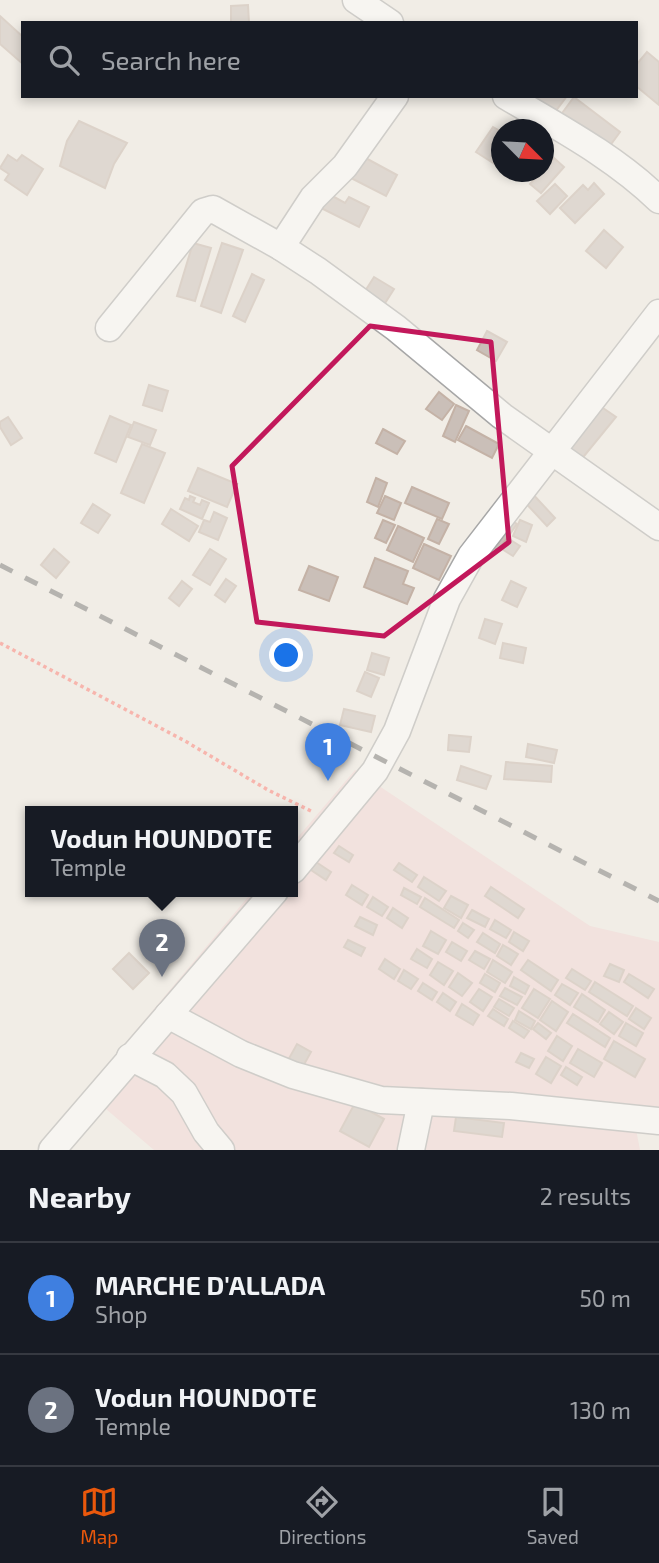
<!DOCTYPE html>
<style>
:root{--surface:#171b24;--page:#242831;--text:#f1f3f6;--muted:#9ea1a6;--line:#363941;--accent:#ea580c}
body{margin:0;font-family:"Exo 2",sans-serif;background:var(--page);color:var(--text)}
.compass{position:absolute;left:491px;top:119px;width:63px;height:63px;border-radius:50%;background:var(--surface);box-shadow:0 4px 10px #0003;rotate:114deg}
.you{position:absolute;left:287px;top:656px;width:24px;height:24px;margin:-18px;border:5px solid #fff;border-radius:50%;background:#1a73e8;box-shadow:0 0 0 10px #1a73e833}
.badge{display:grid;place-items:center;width:46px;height:46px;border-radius:50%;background:var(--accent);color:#fff;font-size:23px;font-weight:700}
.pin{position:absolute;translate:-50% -58px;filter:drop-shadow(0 2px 4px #0008)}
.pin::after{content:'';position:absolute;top:37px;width:24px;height:21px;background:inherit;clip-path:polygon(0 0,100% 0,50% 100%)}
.popup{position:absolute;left:25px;top:806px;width:273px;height:91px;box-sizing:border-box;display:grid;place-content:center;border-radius:0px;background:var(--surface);filter:drop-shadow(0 2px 5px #0005);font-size:23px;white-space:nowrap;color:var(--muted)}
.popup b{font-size:26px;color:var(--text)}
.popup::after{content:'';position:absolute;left:50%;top:100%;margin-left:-14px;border:14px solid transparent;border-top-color:var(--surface)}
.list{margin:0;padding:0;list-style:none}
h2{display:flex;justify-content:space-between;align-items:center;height:91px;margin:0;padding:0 28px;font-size:30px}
h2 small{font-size:23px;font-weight:400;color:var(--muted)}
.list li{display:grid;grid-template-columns:46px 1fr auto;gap:21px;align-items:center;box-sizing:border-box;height:112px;padding:0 28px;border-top:2px solid var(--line)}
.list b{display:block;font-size:26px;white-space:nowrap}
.list p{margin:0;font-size:23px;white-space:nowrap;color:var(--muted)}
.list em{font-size:23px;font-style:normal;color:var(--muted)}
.icon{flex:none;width:38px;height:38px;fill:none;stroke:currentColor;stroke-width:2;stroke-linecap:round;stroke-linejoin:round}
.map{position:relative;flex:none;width:659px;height:1150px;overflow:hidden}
.search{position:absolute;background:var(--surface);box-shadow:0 4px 10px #0003;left:21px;right:21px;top:21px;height:77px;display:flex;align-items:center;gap:18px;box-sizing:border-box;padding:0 24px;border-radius:0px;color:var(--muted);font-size:26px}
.sheet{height:315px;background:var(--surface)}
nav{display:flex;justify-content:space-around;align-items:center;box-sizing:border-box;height:98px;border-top:2px solid var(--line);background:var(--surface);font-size:19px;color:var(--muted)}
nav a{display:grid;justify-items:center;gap:4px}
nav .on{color:var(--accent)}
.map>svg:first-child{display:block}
.commercial{fill:#f3d4d4}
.building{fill:#cabfb8;stroke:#c4b2a6;stroke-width:2}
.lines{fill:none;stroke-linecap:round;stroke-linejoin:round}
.minor-casing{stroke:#a7a7a7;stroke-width:29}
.path{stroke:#ff7269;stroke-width:3.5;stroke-dasharray:3.5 3.5;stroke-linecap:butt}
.minor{stroke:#fff;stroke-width:26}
.rail{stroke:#6e6e6e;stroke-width:5;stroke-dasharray:14 14;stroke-linecap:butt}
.marked{fill:none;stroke:#c2185b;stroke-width:5;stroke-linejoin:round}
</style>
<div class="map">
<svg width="659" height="1150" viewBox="0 0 659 1150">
<rect width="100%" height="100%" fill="#f1ede6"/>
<polygon class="commercial" points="355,770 590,926 659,942 659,1109 631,1104 640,1150 154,1150 85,1091 253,891 293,891 293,843"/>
<g class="building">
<polygon points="248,5 249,23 231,23 231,6"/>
<polygon points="0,16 23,37 23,64 0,44"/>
<polygon points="647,52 659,62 659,105 636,86 636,65"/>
<polygon points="535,96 567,96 552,116 532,100"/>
<polygon points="574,97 620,132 606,151 560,116"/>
<polygon points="79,121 127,143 114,164 105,188 60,166 67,141"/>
<polygon points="493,127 502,132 501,168 476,152"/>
<polygon points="8,155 17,161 22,155 43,169 27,195 5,180 9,174 0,168"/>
<polygon points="360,155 397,175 386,196 349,177"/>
<polygon points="554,158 564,167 541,193 530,184"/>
<polygon points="594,183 604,194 575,223 560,208 583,185 588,190"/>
<polygon points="555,184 567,196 550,214 537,201"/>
<polygon points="325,192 345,203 349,197 369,207 359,227 317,206"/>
<polygon points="604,230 623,247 606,268 586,251"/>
<polygon points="193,243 211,248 195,301 177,296"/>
<polygon points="222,243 243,250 221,313 201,306"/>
<polygon points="252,274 264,280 245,322 233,316"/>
<polygon points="374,277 394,289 382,308 362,296"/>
<polygon points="487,331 507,342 496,361 477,350"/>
<polygon points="149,385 168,391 162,411 143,405"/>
<polygon points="439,392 454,404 442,420 426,409"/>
<polygon points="456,405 469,411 455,442 443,436"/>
<polygon points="600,406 616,417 580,461 564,447"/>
<polygon points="110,416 131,425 116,462 95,453"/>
<polygon points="8,417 22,438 11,445 0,427 0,422"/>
<polygon points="134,422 156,430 150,445 128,437"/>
<polygon points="466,426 499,444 492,458 458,440"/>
<polygon points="383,429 405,441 397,454 376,443"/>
<polygon points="142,444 165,453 144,503 121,493"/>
<polygon points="198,468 237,484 227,507 188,491"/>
<polygon points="376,478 387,483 378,507 367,502"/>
<polygon points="412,487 449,503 442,519 405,503"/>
<polygon points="529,490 555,518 547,526 521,498"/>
<polygon points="190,496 195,498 193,502 200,505 202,500 209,503 202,519 180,509 185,498 189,500"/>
<polygon points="385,496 401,503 394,520 377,513"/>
<polygon points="93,504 110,515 98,533 81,523"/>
<polygon points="171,509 198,526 189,541 162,524"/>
<polygon points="214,512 227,518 218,540 199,532 204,520 210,522"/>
<polygon points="508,518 517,524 498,551 489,544"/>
<polygon points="437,519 449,524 439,544 428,539"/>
<polygon points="383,520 395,525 386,543 375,538"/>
<polygon points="520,520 532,525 526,542 513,536"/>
<polygon points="398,526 424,538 413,562 387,550"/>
<polygon points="509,539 520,546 513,556 502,549"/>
<polygon points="424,544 451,556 439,580 413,568"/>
<polygon points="54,549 69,562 56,578 41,565"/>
<polygon points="210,549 226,559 210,585 193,575"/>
<polygon points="375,558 408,571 403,584 414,588 407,604 364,587"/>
<polygon points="309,566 338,577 329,601 299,590"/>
<polygon points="226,579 236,586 225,602 215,595"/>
<polygon points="182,581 192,589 179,606 169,598"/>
<polygon points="511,581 526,588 517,607 502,600"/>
<polygon points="485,619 502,624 495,644 479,638"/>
<polygon points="503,643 526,648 523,663 500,658"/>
<polygon points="372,653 389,658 384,675 367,670"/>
<polygon points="365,672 379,678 371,697 357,691"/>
<polygon points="344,709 375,716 371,732 340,725"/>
<polygon points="449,735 471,737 469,752 448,750"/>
<polygon points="528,744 557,750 554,763 526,757"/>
<polygon points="506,762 552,766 551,782 504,779"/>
<polygon points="461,766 491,776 486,789 457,780"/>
<polygon points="339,846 353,855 349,862 334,853"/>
<polygon points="316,862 331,872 326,880 311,870"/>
<polygon points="399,863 417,875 412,882 394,870"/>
<polygon points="424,877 446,891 439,901 418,887"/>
<polygon points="352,885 368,895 362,905 346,895"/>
<polygon points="491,887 524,909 518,918 485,896"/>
<polygon points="404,888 421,897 417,904 401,895"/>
<polygon points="451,896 468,905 461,918 444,908"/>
<polygon points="373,897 388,907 382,916 367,907"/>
<polygon points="425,898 459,920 454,928 420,907"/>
<polygon points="393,908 408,918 402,928 387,918"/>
<polygon points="472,910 489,919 485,927 467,918"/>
<polygon points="360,917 377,925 373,935 355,926"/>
<polygon points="495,920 511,930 506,938 490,929"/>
<polygon points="463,923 474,930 468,938 458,931"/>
<polygon points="431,931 446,940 438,954 423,946"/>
<polygon points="514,932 529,941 523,951 509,942"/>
<polygon points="483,933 500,944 495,953 477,942"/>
<polygon points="348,940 365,948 361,956 344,947"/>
<polygon points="452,942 467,951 461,961 446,952"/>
<polygon points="503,945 518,954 511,965 497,956"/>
<polygon points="417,949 432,959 427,968 411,959"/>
<polygon points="475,951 490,959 484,969 469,960"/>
<polygon points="129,953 149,973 133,989 113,969"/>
<polygon points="385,959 400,969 394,979 379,969"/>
<polygon points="493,960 512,972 505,983 487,972"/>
<polygon points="528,960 558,980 551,991 521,970"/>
<polygon points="438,962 453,971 444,985 430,975"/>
<polygon points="610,964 624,970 619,982 604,976"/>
<polygon points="572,969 591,981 585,990 566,978"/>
<polygon points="404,970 418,979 411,989 398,981"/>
<polygon points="458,973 472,983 462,996 449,987"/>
<polygon points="485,974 500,983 495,992 480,983"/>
<polygon points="629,974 654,989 648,998 624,982"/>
<polygon points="514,977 529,986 525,994 510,986"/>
<polygon points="595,982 633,1006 627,1016 589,992"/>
<polygon points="423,983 437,992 432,1000 418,991"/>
<polygon points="562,984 578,993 570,1005 555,995"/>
<polygon points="505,988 522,997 517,1005 500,996"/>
<polygon points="479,989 492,997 483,1011 470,1002"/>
<polygon points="534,989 550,999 538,1018 522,1008"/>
<polygon points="443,993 456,1002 450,1011 437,1002"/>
<polygon points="582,994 605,1010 598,1022 574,1007"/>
<polygon points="499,999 514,1008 509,1016 494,1007"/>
<polygon points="552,1001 568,1012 556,1031 540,1020"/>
<polygon points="462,1004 479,1015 473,1025 456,1015"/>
<polygon points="636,1008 651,1018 644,1029 629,1019"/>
<polygon points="493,1009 508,1019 504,1026 488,1016"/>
<polygon points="519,1011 535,1021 531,1029 515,1020"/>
<polygon points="609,1012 623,1022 614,1034 600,1024"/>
<polygon points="573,1014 610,1038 605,1047 567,1023"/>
<polygon points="513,1021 529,1031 524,1038 509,1028"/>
<polygon points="538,1023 551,1033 546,1039 533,1029"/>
<polygon points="626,1023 643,1033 636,1046 619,1036"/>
<polygon points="557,1036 572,1046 563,1061 548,1051"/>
<polygon points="614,1041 645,1059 635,1077 604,1059"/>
<polygon points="297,1044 311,1052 301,1070 287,1062"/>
<polygon points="578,1049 602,1063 594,1077 570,1063"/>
<polygon points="521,1053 534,1059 529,1068 516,1062"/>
<polygon points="546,1057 561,1066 551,1083 536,1074"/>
<polygon points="566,1067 582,1077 577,1085 561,1075"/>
<polygon points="355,1103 384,1119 369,1147 340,1131"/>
<polygon points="456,1117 504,1123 502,1137 454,1131"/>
</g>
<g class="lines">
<defs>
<g id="minor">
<polyline points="356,0 390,23"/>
<path d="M506,96C558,127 615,157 659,200"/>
<polyline points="281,247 313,198 345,166 395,96"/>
<polyline points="109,328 203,212 213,209 281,247 318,271 396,328 502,416 659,527"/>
<polyline points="293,870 375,771 397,731 447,599 471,556 659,313"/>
<polyline points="168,1015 241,1054 293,1075 381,1100 511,1106 659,1121"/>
<polyline points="130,1057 165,1075 184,1093 206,1132 221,1150"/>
<polyline points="52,1150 275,891"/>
<polyline points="411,1150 421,1102"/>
</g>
</defs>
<use href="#minor" class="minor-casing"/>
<polyline class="path" points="0,643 185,741 268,790 313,812"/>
<use href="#minor" class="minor"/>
<polyline class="rail" points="0,565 659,901"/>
</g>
<path d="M0 0H659V1150H0ZM370,326L491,342L509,542L384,636L257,622L232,466Z" fill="#f1ede6" fill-opacity=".55" fill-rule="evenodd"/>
<path class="marked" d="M370,326L491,342L509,542L384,636L257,622L232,466Z"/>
</svg>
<svg class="compass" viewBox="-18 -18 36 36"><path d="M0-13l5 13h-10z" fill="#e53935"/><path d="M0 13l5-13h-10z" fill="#9ea1a6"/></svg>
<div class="you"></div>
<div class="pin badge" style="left:328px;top:781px;background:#3f7fe0">1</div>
<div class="pin badge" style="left:162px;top:977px;background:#6b7280">2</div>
<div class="popup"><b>Vodun HOUNDOTE</b>Temple</div>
<div class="search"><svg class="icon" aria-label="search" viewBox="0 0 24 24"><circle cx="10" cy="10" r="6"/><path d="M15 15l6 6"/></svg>Search here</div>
</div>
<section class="sheet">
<h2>Nearby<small>2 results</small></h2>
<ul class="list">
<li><span class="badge" style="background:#3f7fe0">1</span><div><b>MARCHE D'ALLADA</b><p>Shop</p></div><em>50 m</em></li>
<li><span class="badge" style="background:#6b7280">2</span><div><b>Vodun HOUNDOTE</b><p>Temple</p></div><em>130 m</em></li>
</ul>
</section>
<nav>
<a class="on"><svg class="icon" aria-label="map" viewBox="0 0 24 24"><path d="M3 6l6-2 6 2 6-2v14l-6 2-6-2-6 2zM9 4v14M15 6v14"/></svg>Map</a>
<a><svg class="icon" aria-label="directions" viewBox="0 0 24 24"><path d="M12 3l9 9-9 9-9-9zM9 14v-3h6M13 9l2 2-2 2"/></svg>Directions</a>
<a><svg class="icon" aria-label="saved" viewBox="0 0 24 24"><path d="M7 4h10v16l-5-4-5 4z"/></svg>Saved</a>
</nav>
